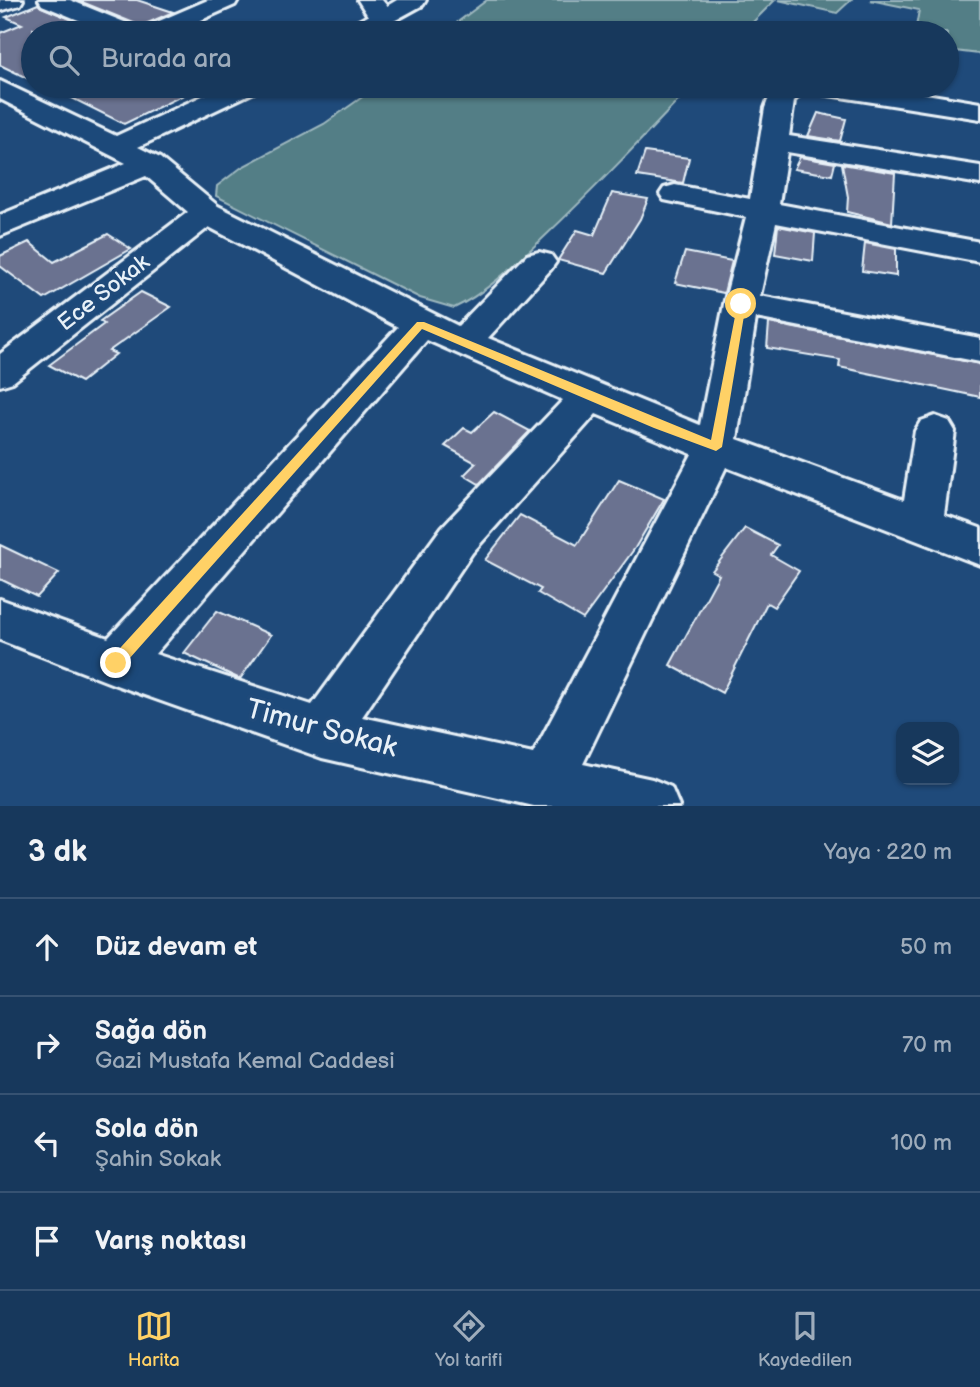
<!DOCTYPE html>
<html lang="tr">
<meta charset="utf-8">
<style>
:root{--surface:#17385c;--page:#203f62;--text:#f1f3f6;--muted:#9eacbb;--line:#365272;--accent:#ffd166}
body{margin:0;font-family:"Balsamiq Sans",sans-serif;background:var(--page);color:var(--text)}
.controls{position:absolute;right:21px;bottom:21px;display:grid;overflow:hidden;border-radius:14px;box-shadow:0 2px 5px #0004}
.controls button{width:63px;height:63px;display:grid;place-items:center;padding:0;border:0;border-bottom:2px solid var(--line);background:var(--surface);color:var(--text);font:35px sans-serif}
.stop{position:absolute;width:21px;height:21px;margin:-16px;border:5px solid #ffd166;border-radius:50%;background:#fff}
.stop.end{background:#ffd166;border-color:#fff;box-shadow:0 2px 7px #0008}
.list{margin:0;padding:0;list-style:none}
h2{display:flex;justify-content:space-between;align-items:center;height:91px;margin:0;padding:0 28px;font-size:30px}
h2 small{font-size:23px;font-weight:400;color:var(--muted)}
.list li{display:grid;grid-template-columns:46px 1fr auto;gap:21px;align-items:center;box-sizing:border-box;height:98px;padding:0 28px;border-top:2px solid var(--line)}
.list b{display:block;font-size:26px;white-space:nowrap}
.list p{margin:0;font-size:23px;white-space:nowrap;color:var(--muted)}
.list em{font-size:23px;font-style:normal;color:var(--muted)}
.icon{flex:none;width:38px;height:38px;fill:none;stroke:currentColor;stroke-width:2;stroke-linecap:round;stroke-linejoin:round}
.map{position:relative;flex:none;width:980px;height:806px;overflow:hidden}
.search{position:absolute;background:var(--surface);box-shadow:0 2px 5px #0004;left:21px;right:21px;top:21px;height:77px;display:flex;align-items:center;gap:18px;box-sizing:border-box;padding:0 24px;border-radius:38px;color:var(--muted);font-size:26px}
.sheet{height:483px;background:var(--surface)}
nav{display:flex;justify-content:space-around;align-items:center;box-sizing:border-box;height:98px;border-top:2px solid var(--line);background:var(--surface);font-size:19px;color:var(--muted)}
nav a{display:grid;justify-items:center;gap:4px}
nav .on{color:var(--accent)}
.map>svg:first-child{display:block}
.green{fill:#537e86;stroke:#9eb8bf;stroke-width:2}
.building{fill:#6b7290;stroke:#e8f1f8;stroke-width:2}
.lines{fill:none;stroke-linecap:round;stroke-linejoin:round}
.minor-casing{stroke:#e8f1f8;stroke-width:6}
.minor{fill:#1f4a7a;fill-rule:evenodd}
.route{fill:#ffd166}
.labels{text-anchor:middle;stroke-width:7;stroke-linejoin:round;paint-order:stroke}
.street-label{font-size:23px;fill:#e8f1f8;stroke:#1f4a7a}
.near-street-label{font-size:28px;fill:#e8f1f8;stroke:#1f4a7a}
</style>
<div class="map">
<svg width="980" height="806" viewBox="0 0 980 806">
<rect width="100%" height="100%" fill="#1f4a7a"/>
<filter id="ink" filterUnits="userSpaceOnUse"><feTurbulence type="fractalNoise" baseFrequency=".0143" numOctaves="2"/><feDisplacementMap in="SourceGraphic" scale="14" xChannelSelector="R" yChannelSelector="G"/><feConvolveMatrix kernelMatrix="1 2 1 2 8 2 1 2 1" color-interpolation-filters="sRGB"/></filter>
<g filter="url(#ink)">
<g class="green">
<polygon points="487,0 775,0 742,33 443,33"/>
<polygon points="778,0 851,0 837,13"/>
<polygon points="870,0 980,0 980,54 947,50 947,33 915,33 919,10"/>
<path d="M378,86H692C643,138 594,190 542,239C515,264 488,292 454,308L420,298L216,196L217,186L242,167L324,124Z"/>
</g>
<g class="building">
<polygon points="77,0 137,0 173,12 141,26"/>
<polygon points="38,4 41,7 104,33 43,33 33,29 33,81 0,65 0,33 22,24 6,17"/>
<polygon points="202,23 221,30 220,33 178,33"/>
<polygon points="48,86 202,86 124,124"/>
<polygon points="818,113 846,119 840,141 808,136"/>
<polygon points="645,152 689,158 683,183 637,176"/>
<polygon points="800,157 835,163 832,175 794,169"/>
<polygon points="842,164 895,173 892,223 847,212 848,197"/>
<polygon points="612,193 648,199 640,219 606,273 558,260 577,230 594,235"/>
<polygon points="778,226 815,233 813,261 775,254"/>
<polygon points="108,234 131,249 44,299 0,266 0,256 29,242 54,262"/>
<polygon points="865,243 896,249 896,276 862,271"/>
<polygon points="685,252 732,261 724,293 675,283"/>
<polygon points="141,292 171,307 109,351 116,354 81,382 49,365 104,324 100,321"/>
<polygon points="769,323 980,364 980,397 839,367 840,360 767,348"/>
<polygon points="494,412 530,431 479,484 464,475 476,463 445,446 464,428 472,432"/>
<polygon points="619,480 664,499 635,548 583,619 538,593 541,589 485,560 520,515 577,545"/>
<polygon points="745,528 778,545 771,555 799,571 774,607 767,603 722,693 670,665 719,575 712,571"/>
<polygon points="0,545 59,573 37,597 0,579"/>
<polygon points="217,611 271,635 240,679 184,653"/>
</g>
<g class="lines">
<defs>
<g id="minor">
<polygon points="0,0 23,0 20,5 0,11"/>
<polygon points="39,0 70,0 139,28 141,31 143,28 208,0 238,0 235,5 172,33 110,33 42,5"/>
<polygon points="358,0 382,0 387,6 397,0 426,0 423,5 372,33 343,33 346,28 368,16"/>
<path d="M0,81L116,136L224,86H258L254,92L138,147L160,158L218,206L458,326L527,255L539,252L551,255L556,262L551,269L488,338L700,425L724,304L746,217L664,200L660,194L664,188L675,185L750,199L765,108L768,100L779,86H878L980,103V119L803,91L794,101L789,136L980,166V184L787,152L779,204L980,242V262L776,223L760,296L980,338V362L756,318L737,439L904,500L915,431L921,421L935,416L949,421L955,431L944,515L980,528V565L726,467L583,764L652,779L671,787L679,806H534L322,758L116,685L0,640V599L108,638L398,327L209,227L13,382L0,386V354L188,212L146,176L0,236V215L126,163L0,99ZM427,340L563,400L442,527L312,705L155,654ZM596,414L692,454L533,754L362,717L472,553Z"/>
</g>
</defs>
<use href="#minor" class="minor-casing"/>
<use href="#minor" class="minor"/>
</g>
</g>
<polygon class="route" points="738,301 746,304 722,447 716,451 654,428 422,329 121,668 111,668 111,658 417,322 424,322 711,440"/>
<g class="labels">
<g class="street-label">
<text transform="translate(103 292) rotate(-38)" y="8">Ece Sokak</text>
</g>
<g class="near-street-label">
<text transform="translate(322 727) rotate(15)" y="10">Timur Sokak</text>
</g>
</g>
</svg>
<div class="controls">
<button><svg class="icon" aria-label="layers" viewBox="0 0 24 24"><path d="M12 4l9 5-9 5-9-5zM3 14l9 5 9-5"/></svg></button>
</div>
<div class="stop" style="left:741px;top:304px"></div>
<div class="stop end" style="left:116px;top:663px"></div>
<div class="search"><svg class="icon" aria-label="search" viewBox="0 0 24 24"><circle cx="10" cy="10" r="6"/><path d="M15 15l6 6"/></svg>Burada ara</div>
</div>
<section class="sheet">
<h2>3 dk<small>Yaya · 220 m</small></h2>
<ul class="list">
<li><svg class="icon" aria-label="ahead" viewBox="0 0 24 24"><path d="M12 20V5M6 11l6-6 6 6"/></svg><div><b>Düz devam et</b></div><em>50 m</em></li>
<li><svg class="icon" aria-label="right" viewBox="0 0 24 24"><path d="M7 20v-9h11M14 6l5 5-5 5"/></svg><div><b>Sağa dön</b><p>Gazi Mustafa Kemal Caddesi</p></div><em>70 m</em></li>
<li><svg class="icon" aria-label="left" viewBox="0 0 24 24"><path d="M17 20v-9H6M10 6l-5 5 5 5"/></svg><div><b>Sola dön</b><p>Şahin Sokak</p></div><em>100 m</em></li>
<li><svg class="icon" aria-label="arrive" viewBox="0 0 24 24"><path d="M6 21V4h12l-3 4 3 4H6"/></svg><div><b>Varış noktası</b></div></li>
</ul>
</section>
<nav>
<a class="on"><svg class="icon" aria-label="map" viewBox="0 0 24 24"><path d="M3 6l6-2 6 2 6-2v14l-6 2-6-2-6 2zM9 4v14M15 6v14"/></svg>Harita</a>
<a><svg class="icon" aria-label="directions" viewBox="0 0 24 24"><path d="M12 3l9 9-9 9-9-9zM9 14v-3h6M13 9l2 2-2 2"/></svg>Yol tarifi</a>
<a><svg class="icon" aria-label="saved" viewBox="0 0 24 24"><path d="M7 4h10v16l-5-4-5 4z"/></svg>Kaydedilen</a>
</nav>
